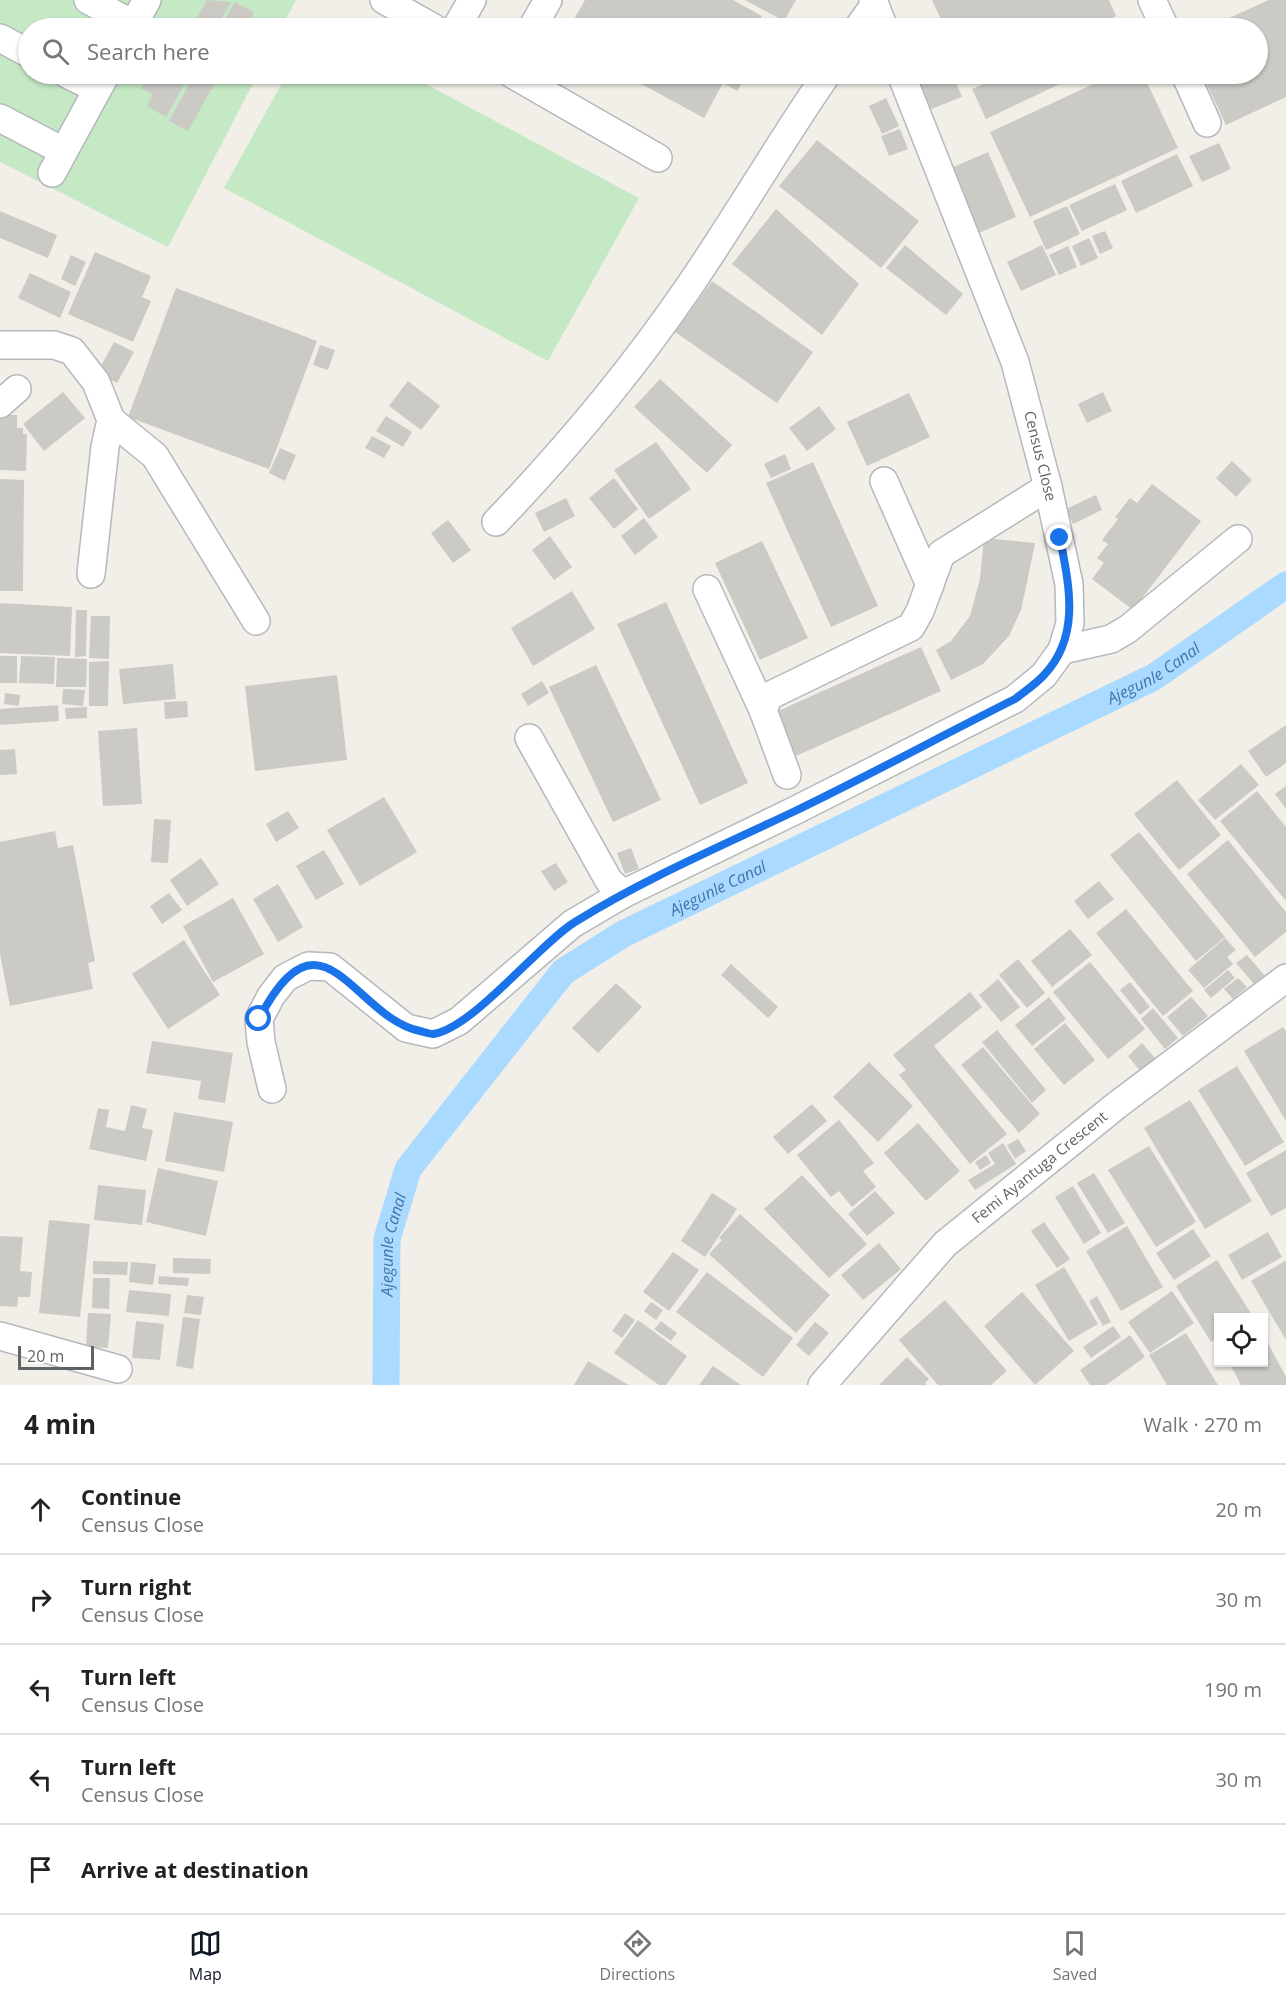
<!DOCTYPE html>
<meta charset="utf-8">
<style>
:root{--surface:#fff;--page:#f6f6f6;--text:#222;--muted:#767676;--line:#e0e0e0;--accent:#111827}
body{margin:0;font-family:"Open Sans",sans-serif;background:var(--page);color:var(--text)}
.controls{position:absolute;right:18px;bottom:18px;display:grid;overflow:hidden;border-radius:0px;box-shadow:0 2px 4px #0004}
.controls button{width:54px;height:54px;display:grid;place-items:center;padding:0;border:0;border-bottom:2px solid var(--line);background:var(--surface);color:var(--text);font:30px sans-serif}
.scale{position:absolute;left:18px;bottom:15px;width:76px;box-sizing:border-box;padding-left:6px;border:3px solid #5f6368;border-top:0;font-size:16px;line-height:21px;white-space:nowrap;color:#5f6368;-webkit-text-stroke:4px #fff;paint-order:stroke}
.stop{position:absolute;width:18px;height:18px;margin:-14px;border:4px solid #1a73e8;border-radius:50%;background:#fff}
.stop.end{background:#1a73e8;border-color:#fff;box-shadow:0 2px 6px #0008}
.list{margin:0;padding:0;list-style:none}
h2{display:flex;justify-content:space-between;align-items:center;height:78px;margin:0;padding:0 24px;font-size:26px}
h2 small{font-size:20px;font-weight:400;color:var(--muted)}
.list li{display:grid;grid-template-columns:39px 1fr auto;gap:18px;align-items:center;box-sizing:border-box;height:90px;padding:0 24px;border-top:2px solid var(--line)}
.list b{display:block;font-size:22px;white-space:nowrap}
.list p{margin:0;font-size:20px;white-space:nowrap;color:var(--muted)}
.list em{font-size:20px;font-style:normal;color:var(--muted)}
.icon{flex:none;width:33px;height:33px;fill:none;stroke:currentColor;stroke-width:2;stroke-linecap:round;stroke-linejoin:round}
.map{position:relative;flex:none;width:1286px;height:1385px;overflow:hidden}
.search{position:absolute;background:var(--surface);box-shadow:0 2px 4px #0004;left:18px;right:18px;top:18px;height:66px;display:flex;align-items:center;gap:15px;box-sizing:border-box;padding:0 21px;border-radius:33px;color:var(--muted);font-size:22px}
.sheet{height:528px;background:var(--surface)}
nav{display:flex;justify-content:space-around;align-items:center;box-sizing:border-box;height:84px;border-top:2px solid var(--line);background:var(--surface);font-size:16px;color:var(--muted)}
nav a{display:grid;justify-items:center;gap:3px}
nav .on{color:var(--accent)}
.map>svg:first-child{display:block}
.green{fill:#c5e8c5}
.lines{fill:none;stroke-linecap:round;stroke-linejoin:round}
.canal{stroke:#aadaff;stroke-width:27}
.building{fill:#cccac5}
.minor-casing{stroke:#b5b8bc;stroke-width:30}
.minor{stroke:#fff;stroke-width:27}
.route{stroke:#1a73e8;stroke-width:8}
.labels{text-anchor:middle;stroke-width:6;stroke-linejoin:round;paint-order:stroke}
.street-label{font-size:15px;fill:#5f6368;stroke:#fff}
.water-label{font-size:16px;font-style:italic;fill:#4174aa;stroke:#fff}
</style>
<div class="map">
<svg width="1286" height="1385" viewBox="0 0 1286 1385">
<rect width="100%" height="100%" fill="#f1efe8"/>
<g class="green">
<polygon points="0,0 296,0 281,28 28,28 28,74 258,74 168,247 0,162"/>
<polygon points="287,74 407,74 639,198 548,361 224,188"/>
</g>
<g class="lines">
<path class="canal" id="s1" d="M386,1385L387,1239L408,1169L563,972L623,934L1154,677L1286,585"/>
</g>
<g class="building">
<polygon points="207,0 231,2 216,28 191,28"/>
<polygon points="585,0 733,0 762,16 755,28 569,28"/>
<polygon points="745,0 796,0 784,21"/>
<polygon points="932,0 1109,0 1116,16 1089,28 945,28"/>
<polygon points="1269,0 1286,0 1286,97 1226,125 1202,74 1258,74 1258,28 1207,28"/>
<polygon points="235,2 254,12 245,28 220,28"/>
<polygon points="149,74 162,81 166,74 190,74 166,117 147,106 153,95 141,88"/>
<polygon points="195,74 220,74 188,131 169,121"/>
<polygon points="623,74 747,74 737,91 723,83 704,118"/>
<polygon points="911,74 953,74 962,97 926,111"/>
<polygon points="965,74 988,74 969,82"/>
<polygon points="1006,74 1065,74 1068,80 986,119 972,89"/>
<polygon points="1115,74 1143,74 1178,148 1030,217 990,132"/>
<polygon points="886,98 899,126 882,134 869,106"/>
<polygon points="900,129 908,149 889,156 881,136"/>
<polygon points="817,140 919,221 881,268 779,186"/>
<polygon points="1219,143 1231,169 1202,182 1189,156"/>
<polygon points="988,152 1016,217 979,233 951,168"/>
<polygon points="1177,154 1193,186 1136,213 1121,181"/>
<polygon points="1115,184 1127,210 1082,231 1069,205"/>
<polygon points="1067,206 1080,234 1046,250 1033,221"/>
<polygon points="776,209 859,284 822,335 732,264"/>
<polygon points="0,211 57,235 48,258 0,238"/>
<polygon points="1105,231 1113,248 1100,254 1092,236"/>
<polygon points="1089,238 1098,258 1081,266 1072,246"/>
<polygon points="905,245 963,294 946,315 886,268"/>
<polygon points="1042,245 1056,275 1021,291 1007,262"/>
<polygon points="1068,246 1077,267 1059,275 1049,255"/>
<polygon points="95,252 151,276 142,297 151,301 133,342 68,314"/>
<polygon points="71,255 86,262 75,286 61,279"/>
<polygon points="30,273 71,292 60,318 18,298"/>
<polygon points="712,281 813,352 777,403 675,332"/>
<polygon points="176,288 317,341 269,469 128,417"/>
<polygon points="114,342 134,352 117,383 97,373"/>
<polygon points="320,345 335,350 328,370 313,365"/>
<polygon points="660,379 732,445 707,473 634,407"/>
<polygon points="408,381 440,406 421,430 389,406"/>
<polygon points="63,392 85,418 44,451 23,424"/>
<polygon points="1103,392 1112,411 1087,423 1078,404"/>
<polygon points="909,393 930,437 867,466 847,422"/>
<polygon points="819,406 836,429 807,451 789,428"/>
<polygon points="0,415 17,415 17,428 23,428 23,434 27,434 26,471 0,470"/>
<polygon points="386,416 412,432 403,447 376,431"/>
<polygon points="372,436 391,446 384,458 365,448"/>
<polygon points="656,442 691,489 649,519 614,470"/>
<polygon points="280,448 296,455 285,481 269,473"/>
<polygon points="785,454 791,469 771,478 764,464"/>
<polygon points="1232,461 1252,480 1236,497 1216,478"/>
<polygon points="813,462 878,606 831,627 766,483"/>
<polygon points="614,478 638,509 614,529 589,498"/>
<polygon points="0,479 24,480 23,591 0,591"/>
<polygon points="1152,484 1201,521 1133,610 1092,579 1104,563 1097,558 1108,544 1102,540 1118,519 1115,517 1130,498 1137,503"/>
<polygon points="1096,495 1102,510 1073,524 1066,509"/>
<polygon points="566,498 575,516 544,532 535,513"/>
<polygon points="644,518 658,537 635,555 621,536"/>
<polygon points="448,520 471,550 453,563 431,533"/>
<polygon points="550,536 572,567 554,580 532,550"/>
<polygon points="984,538 1035,543 1027,582 1021,610 1009,636 983,664 951,680 936,650 951,641 970,616 980,579"/>
<polygon points="762,541 808,638 760,660 715,563"/>
<polygon points="572,591 595,629 533,666 511,628"/>
<polygon points="666,602 748,783 700,805 617,624"/>
<polygon points="0,603 72,607 70,656 0,653"/>
<polygon points="76,610 87,610 86,656 75,657"/>
<polygon points="91,616 110,616 109,659 89,658"/>
<polygon points="921,647 941,691 796,756 776,712"/>
<rect x="0" y="656" width="17" height="27"/>
<polygon points="21,656 55,657 54,684 19,683"/>
<polygon points="57,658 87,659 86,687 56,687"/>
<polygon points="109,661 108,706 89,706 89,662"/>
<polygon points="173,664 176,699 123,704 119,669"/>
<polygon points="596,665 661,800 613,822 549,687"/>
<polygon points="337,675 347,760 255,771 245,686"/>
<polygon points="542,681 549,693 528,706 521,694"/>
<polygon points="63,689 85,690 83,706 62,704"/>
<polygon points="5,693 20,695 19,706 4,704"/>
<polygon points="187,701 188,717 165,719 164,702"/>
<polygon points="58,705 59,721 0,725 0,709"/>
<polygon points="87,707 87,718 66,719 65,708"/>
<polygon points="1286,725 1286,763 1266,777 1248,751"/>
<polygon points="137,728 142,804 103,806 98,731"/>
<polygon points="15,749 17,774 0,775 0,750"/>
<polygon points="1241,764 1259,785 1215,820 1198,800"/>
<polygon points="1177,780 1221,835 1179,870 1134,814"/>
<polygon points="1286,786 1286,809 1275,794"/>
<polygon points="1257,791 1286,827 1286,901 1220,821"/>
<polygon points="384,797 417,852 360,886 327,830"/>
<polygon points="288,811 299,828 276,842 266,824"/>
<polygon points="154,819 171,820 168,863 151,862"/>
<polygon points="55,831 58,848 73,845 95,961 88,963 93,989 10,1006 0,954 0,842"/>
<polygon points="1139,832 1225,937 1196,961 1110,855"/>
<polygon points="1228,840 1286,912 1286,932 1255,957 1187,874"/>
<polygon points="631,848 639,869 625,874 617,853"/>
<polygon points="324,850 344,884 316,900 296,866"/>
<polygon points="201,858 219,884 187,906 170,880"/>
<polygon points="556,863 568,882 554,891 541,871"/>
<polygon points="1099,881 1114,899 1088,919 1074,901"/>
<polygon points="278,884 303,927 278,942 253,899"/>
<polygon points="169,893 182,910 162,924 150,906"/>
<polygon points="233,898 264,954 213,982 183,926"/>
<polygon points="1126,909 1193,991 1163,1016 1096,933"/>
<polygon points="1070,929 1092,955 1052,987 1031,961"/>
<polygon points="1225,938 1236,950 1227,957 1233,964 1204,988 1188,970"/>
<polygon points="184,940 220,995 168,1029 132,974"/>
<polygon points="1247,955 1265,976 1254,984 1236,963"/>
<polygon points="1018,959 1045,993 1027,1008 999,975"/>
<polygon points="1090,962 1145,1029 1108,1059 1053,992"/>
<polygon points="731,964 778,1007 768,1018 721,975"/>
<polygon points="1228,970 1235,978 1211,998 1204,990"/>
<polygon points="1238,978 1247,987 1233,999 1224,989"/>
<polygon points="998,979 1020,1007 1001,1022 979,995"/>
<polygon points="1130,982 1150,1007 1140,1015 1120,990"/>
<polygon points="616,983 642,1007 598,1053 572,1028"/>
<polygon points="970,992 982,1007 934,1046 1007,1134 970,1164 899,1075 906,1070 893,1055"/>
<polygon points="1049,997 1066,1019 1032,1046 1015,1025"/>
<polygon points="1191,997 1208,1016 1183,1036 1167,1017"/>
<polygon points="1153,1008 1178,1038 1165,1049 1141,1019"/>
<polygon points="1065,1023 1095,1060 1064,1085 1034,1049"/>
<polygon points="1283,1027 1286,1031 1286,1121 1244,1051"/>
<polygon points="997,1030 1046,1090 1032,1103 982,1042"/>
<polygon points="152,1041 233,1053 225,1103 198,1099 201,1081 146,1073"/>
<polygon points="1142,1043 1156,1059 1141,1072 1128,1056"/>
<polygon points="983,1047 1040,1114 1019,1133 961,1065"/>
<polygon points="869,1062 913,1106 878,1142 833,1097"/>
<polygon points="1237,1066 1284,1142 1245,1166 1198,1090"/>
<polygon points="1190,1100 1252,1201 1205,1229 1144,1128"/>
<polygon points="812,1104 827,1121 788,1154 773,1137"/>
<polygon points="131,1105 147,1109 142,1128 153,1130 146,1161 89,1149 98,1108 109,1110 106,1127 125,1131"/>
<polygon points="174,1112 233,1122 224,1172 165,1161"/>
<polygon points="839,1120 874,1163 863,1171 876,1187 852,1207 839,1191 831,1197 797,1155"/>
<polygon points="918,1123 960,1171 926,1201 884,1153"/>
<polygon points="1018,1139 1026,1151 1015,1159 1007,1145"/>
<polygon points="1003,1143 1016,1164 975,1190 968,1180 995,1164 988,1153"/>
<polygon points="1149,1146 1196,1222 1156,1247 1108,1170"/>
<polygon points="1286,1150 1286,1208 1271,1216 1246,1173"/>
<polygon points="986,1155 991,1163 980,1170 975,1162"/>
<polygon points="158,1168 218,1181 206,1236 146,1222"/>
<polygon points="1094,1173 1125,1223 1108,1233 1077,1183"/>
<polygon points="802,1175 867,1244 829,1278 764,1209"/>
<polygon points="98,1185 146,1190 142,1225 94,1220"/>
<polygon points="1073,1186 1101,1233 1084,1244 1055,1197"/>
<polygon points="875,1191 895,1213 867,1236 848,1214"/>
<polygon points="712,1193 737,1209 705,1257 681,1241"/>
<polygon points="740,1214 830,1295 796,1333 709,1254 722,1240 719,1238"/>
<polygon points="49,1220 90,1224 80,1317 39,1313"/>
<polygon points="1044,1222 1070,1259 1057,1268 1031,1231"/>
<polygon points="1127,1226 1163,1287 1121,1311 1086,1251"/>
<polygon points="1193,1229 1211,1256 1174,1280 1156,1253"/>
<polygon points="1268,1232 1282,1257 1242,1280 1228,1255"/>
<polygon points="0,1236 23,1237 20,1271 32,1272 30,1297 18,1297 17,1307 0,1306"/>
<polygon points="879,1243 901,1269 863,1300 841,1275"/>
<polygon points="673,1252 699,1270 669,1311 643,1292"/>
<polygon points="173,1258 211,1259 210,1274 173,1273"/>
<polygon points="1217,1260 1252,1315 1218,1318 1218,1337 1211,1342 1176,1286"/>
<polygon points="93,1261 128,1262 127,1275 93,1274"/>
<polygon points="1285,1261 1286,1262 1286,1340 1251,1281"/>
<polygon points="131,1262 156,1264 153,1285 129,1282"/>
<polygon points="1064,1267 1098,1324 1069,1341 1035,1285"/>
<polygon points="707,1272 793,1338 763,1377 676,1312"/>
<polygon points="159,1276 189,1278 188,1286 158,1284"/>
<polygon points="93,1278 110,1278 109,1309 92,1308"/>
<polygon points="129,1290 171,1294 169,1316 126,1312"/>
<polygon points="1172,1291 1194,1323 1150,1353 1128,1322"/>
<polygon points="1022,1292 1074,1351 1035,1385 984,1326"/>
<polygon points="187,1295 204,1297 201,1315 184,1313"/>
<polygon points="1097,1296 1111,1322 1103,1326 1089,1301"/>
<polygon points="945,1300 1007,1371 991,1385 938,1385 899,1340"/>
<polygon points="651,1302 663,1310 656,1320 644,1311"/>
<polygon points="88,1313 111,1314 108,1348 86,1347"/>
<polygon points="625,1313 635,1320 622,1338 612,1331"/>
<polygon points="183,1317 200,1319 193,1369 176,1366"/>
<polygon points="638,1320 687,1356 666,1385 659,1385 614,1353"/>
<polygon points="136,1321 164,1324 160,1360 132,1358"/>
<polygon points="661,1321 677,1333 671,1341 654,1329"/>
<polygon points="815,1322 829,1333 809,1356 796,1345"/>
<polygon points="1113,1326 1121,1337 1091,1358 1083,1347"/>
<polygon points="1186,1333 1218,1385 1167,1385 1149,1355"/>
<polygon points="1130,1335 1145,1357 1106,1385 1090,1385 1080,1370"/>
<polygon points="1264,1336 1286,1377 1286,1385 1241,1385 1229,1362 1264,1362"/>
<polygon points="907,1357 929,1379 925,1383 927,1385 879,1385"/>
<polygon points="588,1361 629,1385 574,1385"/>
<polygon points="713,1366 741,1385 699,1385"/>
</g>
<g class="lines">
<defs>
<g id="minor">
<polyline points="88,0 133,24"/>
<polyline points="384,0 434,28"/>
<polyline points="873,0 884,28"/>
<polyline points="1152,0 1165,28"/>
<polyline points="131,28 147,0"/>
<polyline points="456,28 472,0"/>
<polyline points="532,28 548,0"/>
<polyline points="858,28 875,4"/>
<polyline points="0,38 28,53"/>
<polyline points="67,74 97,89"/>
<polyline points="512,74 658,158"/>
<polyline points="1185,74 1207,123"/>
<polyline points="0,118 63,151"/>
<polyline points="52,173 106,74"/>
<polyline points="0,345 54,345 72,351 96,382 111,420 105,447 91,574"/>
<polyline points="0,404 17,389"/>
<polyline points="111,420 155,456 256,621"/>
<polyline points="884,481 930,585"/>
<path d="M496,522C565,450 629,374 686,291C735,220 778,145 827,74"/>
<polyline points="707,589 763,710"/>
<polyline points="1062,650 1111,639 1128,629 1238,539"/>
<polyline points="529,738 609,881 623,894"/>
<polyline points="787,775 763,710 769,696 911,627 920,611 941,554 1048,487"/>
<polyline points="272,1089 261,1042 259,1019 271,996 285,978 308,966 330,967 406,1028 433,1034 459,1021 572,924 623,894 796,810 1015,699 1044,675 1062,650 1070,623 1069,584 1048,487 1015,362 901,74"/>
<polyline points="0,1336 118,1369"/>
<path id="s2" d="M822,1385L945,1244L1117,1105L1286,978"/>
</g>
</defs>
<use href="#minor" class="minor-casing"/>
<use href="#minor" class="minor"/>
</g>
<g class="lines">
<path class="route" d="M259,1019C322,897 354,1018 420,1031C424,1032 430,1034 433,1034C472,1029 539,944 575,922C644,879 719,847 793,812C868,776 941,736 1015,699C1025,691 1036,684 1044,675C1081,636 1069,585 1060,538"/>
</g>
<g class="labels">
<g class="street-label">
<text transform="translate(1040 456) rotate(76)" y="5">Census Close</text>
<text dy="5" stroke="none"><textPath href="#s2" startOffset="309">Femi Ayantuga Crescent</textPath></text>
</g>
<g class="water-label">
<text dy="6" stroke="none"><textPath href="#s1" startOffset="1132">Ajegunle Canal</textPath></text>
<text dy="6" stroke="none"><textPath href="#s1" startOffset="646">Ajegunle Canal</textPath></text>
<text dy="6" stroke="none"><textPath href="#s1" startOffset="141">Ajegunle Canal</textPath></text>
</g>
</g>
</svg>
<div class="controls">
<button><svg class="icon" aria-label="locate" viewBox="0 0 24 24"><circle cx="12" cy="12" r="6"/><path d="M12 2v4M12 18v4M2 12h4M18 12h4"/></svg></button>
</div>
<div class="scale">20 m</div>
<div class="stop" style="left:259px;top:1019px"></div>
<div class="stop end" style="left:1060px;top:538px"></div>
<div class="search"><svg class="icon" aria-label="search" viewBox="0 0 24 24"><circle cx="10" cy="10" r="6"/><path d="M15 15l6 6"/></svg>Search here</div>
</div>
<section class="sheet">
<h2>4 min<small>Walk · 270 m</small></h2>
<ul class="list">
<li><svg class="icon" aria-label="ahead" viewBox="0 0 24 24"><path d="M12 20V5M6 11l6-6 6 6"/></svg><div><b>Continue</b><p>Census Close</p></div><em>20 m</em></li>
<li><svg class="icon" aria-label="right" viewBox="0 0 24 24"><path d="M7 20v-9h11M14 6l5 5-5 5"/></svg><div><b>Turn right</b><p>Census Close</p></div><em>30 m</em></li>
<li><svg class="icon" aria-label="left" viewBox="0 0 24 24"><path d="M17 20v-9H6M10 6l-5 5 5 5"/></svg><div><b>Turn left</b><p>Census Close</p></div><em>190 m</em></li>
<li><svg class="icon" aria-label="left" viewBox="0 0 24 24"><path d="M17 20v-9H6M10 6l-5 5 5 5"/></svg><div><b>Turn left</b><p>Census Close</p></div><em>30 m</em></li>
<li><svg class="icon" aria-label="arrive" viewBox="0 0 24 24"><path d="M6 21V4h12l-3 4 3 4H6"/></svg><div><b>Arrive at destination</b></div></li>
</ul>
</section>
<nav>
<a class="on"><svg class="icon" aria-label="map" viewBox="0 0 24 24"><path d="M3 6l6-2 6 2 6-2v14l-6 2-6-2-6 2zM9 4v14M15 6v14"/></svg>Map</a>
<a><svg class="icon" aria-label="directions" viewBox="0 0 24 24"><path d="M12 3l9 9-9 9-9-9zM9 14v-3h6M13 9l2 2-2 2"/></svg>Directions</a>
<a><svg class="icon" aria-label="saved" viewBox="0 0 24 24"><path d="M7 4h10v16l-5-4-5 4z"/></svg>Saved</a>
</nav>
